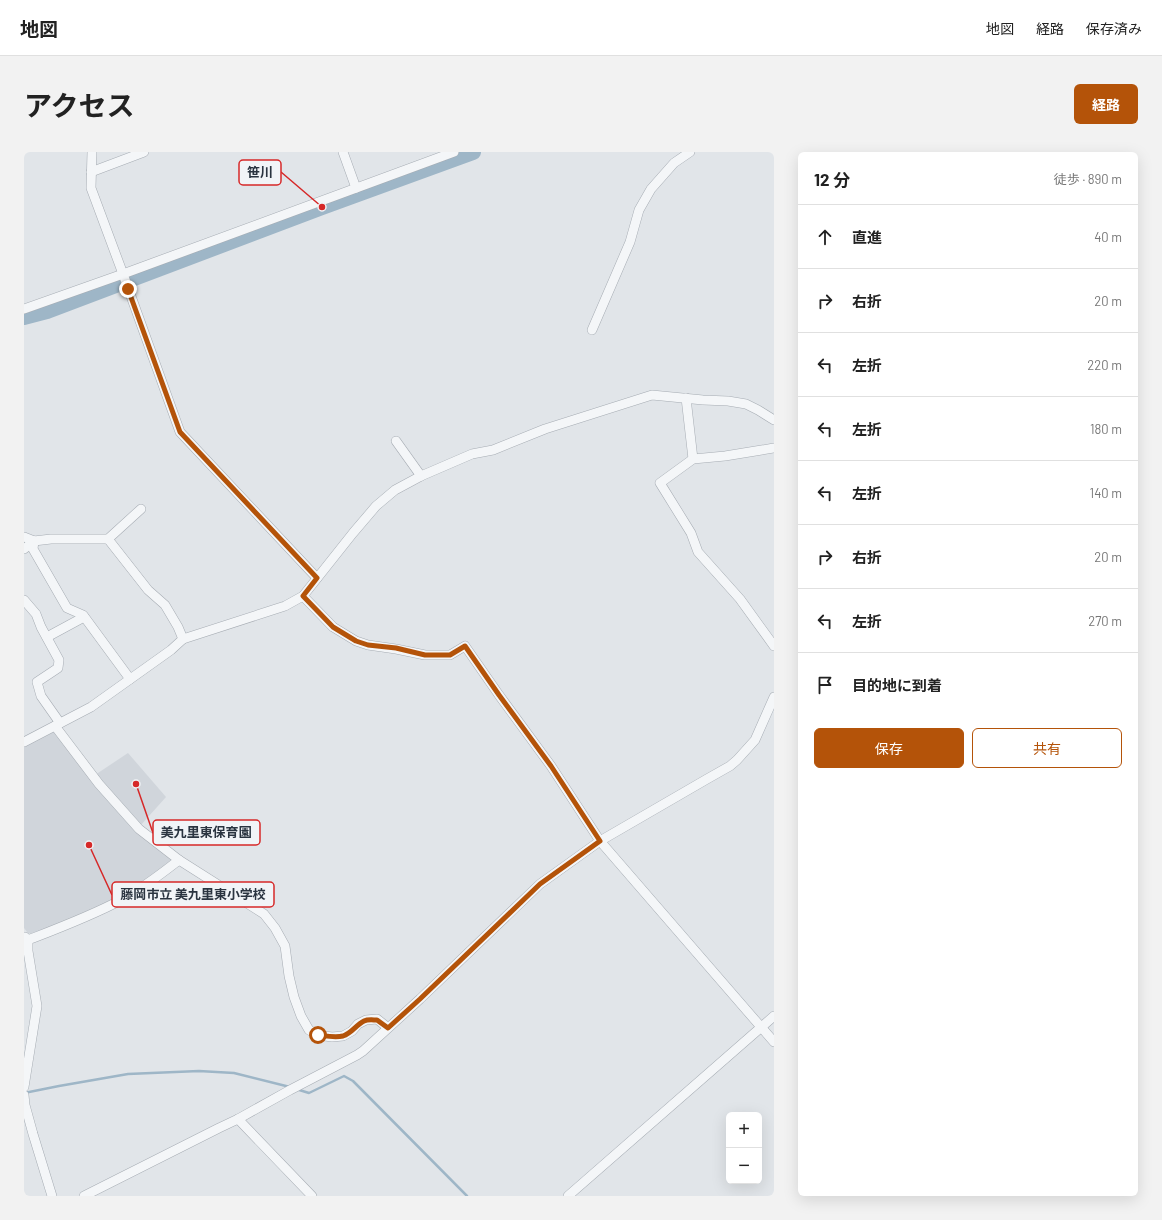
<!DOCTYPE html>
<html lang="ja">
<meta charset="utf-8">
<style>
:root{--surface:#fff;--page:#f2f2f2;--text:#222;--muted:#767676;--line:#e0e0e0;--accent:#b45309}
body{margin:0;font-family:Barlow,"Noto Sans JP",sans-serif;background:var(--page);color:var(--text)}
.controls{position:absolute;right:12px;bottom:12px;display:grid;overflow:hidden;border-radius:6px;box-shadow:0 4px 16px #0002}
.controls button{width:36px;height:36px;display:grid;place-items:center;padding:0;border:0;border-bottom:1px solid var(--line);background:var(--surface);color:var(--text);font:20px sans-serif}
.stop{position:absolute;width:12px;height:12px;margin:-9px;border:3px solid #b45309;border-radius:50%;background:#fff}
.stop.end{background:#b45309;border-color:#fff;box-shadow:0 1px 4px #0008}
.list{margin:0;padding:0;list-style:none}
h2{display:flex;justify-content:space-between;align-items:center;height:52px;margin:0;padding:0 16px;font-size:17px}
h2 small{font-size:13px;font-weight:400;color:var(--muted)}
.list li{display:grid;grid-template-columns:26px 1fr auto;gap:12px;align-items:center;box-sizing:border-box;height:64px;padding:0 16px;border-top:1px solid var(--line)}
.list b{display:block;font-size:15px;white-space:nowrap}
.list em{font-size:13px;font-style:normal;color:var(--muted)}
.actions{display:flex;gap:8px;padding:12px 16px}
.actions a{flex:1;padding:9px 0;border:1px solid var(--accent);border-radius:6px;text-align:center;font-size:14px;color:var(--accent)}
.actions .main{background:var(--accent);color:#fff}
.icon{flex:none;width:22px;height:22px;fill:none;stroke:currentColor;stroke-width:2;stroke-linecap:round;stroke-linejoin:round}
.map{position:relative;flex:none;width:750px;height:1044px;overflow:hidden;border-radius:6px}
header{display:flex;align-items:center;gap:24px;box-sizing:border-box;height:56px;padding:0 20px;background:var(--surface);border-bottom:1px solid var(--line)}
header strong{font-size:19px}
nav{display:flex;gap:22px;margin-inline-start:auto;font-size:14px}
.intro{display:flex;align-items:center;justify-content:space-between;box-sizing:border-box;height:96px;padding:0 24px}
h1{margin:0;font-size:28px}
.button{padding:10px 18px;border-radius:6px;background:var(--accent);color:#fff;font-size:14px;font-weight:700}
main{display:flex;gap:24px;padding:0 24px}
aside{flex:1;background:var(--surface);border-radius:6px;box-shadow:0 4px 16px #0002}
.map>svg:first-child{display:block}
.built{fill:#d0d5db}
.lines{fill:none;stroke-linecap:round;stroke-linejoin:round}
.stream{stroke:#9eb6c7;stroke-width:2.5}
.river{stroke:#9eb6c7;stroke-width:16}
.minor-casing{stroke:#a6acb3;stroke-width:10}
.minor{stroke:#f4f6f8;stroke-width:9}
.route{stroke:#b45309;stroke-width:5}
.leader{fill:none;stroke:#d62828;stroke-width:1.5}
.callout-dot{fill:#d62828;stroke:#f1f4f7;stroke-width:1.5}
.callout{fill:#f1f4f7;stroke:#d62828;stroke-width:1.5}
.callout-label{font-size:13px;text-anchor:middle;font-weight:bold;fill:#2a3440}
</style>
<header>
<strong>地図</strong>
<nav><a>地図</a><a>経路</a><a>保存済み</a></nav>
</header>
<div class="intro"><h1>アクセス</h1><a class="button">経路</a></div>
<main>
<div class="map">
<svg width="750" height="1044" viewBox="0 0 750 1044">
<rect width="100%" height="100%" fill="#e1e5e9"/>
<g class="built">
<polygon points="28,579 33,580 147,706 147,710 97,744 41,770 9,783 4,781 0,776 0,594"/>
<polygon points="104,601 142,645 116,674 71,623"/>
</g>
<g class="lines">
<g class="stream">
<polyline points="272,937 285,941 320,924 329,929 443,1044"/>
<polyline points="0,941 35,934 104,922 175,919 210,921 266,935"/>
</g>
<polyline class="river" points="0,165 23,159 298,55 449,0"/>
<defs>
<g id="minor">
<polyline points="68,0 67,36 99,122 156,280 293,426"/>
<polyline points="319,0 332,36"/>
<polyline points="67,20 120,0"/>
<polyline points="0,157 99,122 430,0"/>
<polyline points="568,178 606,90 615,58 627,37 650,11 666,0"/>
<polyline points="662,246 669,307"/>
<polyline points="372,289 397,324"/>
<polyline points="750,296 701,304 669,307 636,331 667,381 674,400 716,447 750,494"/>
<polyline points="0,385 10,389 27,387 84,387 117,357"/>
<polyline points="84,387 124,438 141,453 154,475 159,487"/>
<polyline points="10,389 9,397 43,456 59,463 106,527"/>
<polyline points="0,397 10,389"/>
<polyline points="279,444 309,475 332,489 344,493 372,497 401,503 426,503 441,494 475,543 527,614 576,689 750,890"/>
<polyline points="0,448 12,462 17,475 35,508 34,516 13,530 17,544 36,571"/>
<polyline points="23,485 60,465"/>
<polyline points="0,590 67,555 147,498 159,487 261,454 279,444 329,381 352,354 371,338 397,324 448,302 469,298 521,277 628,243 679,248 704,249 722,252 734,258 750,268"/>
<polyline points="155,708 240,762 251,776 261,794 265,824 270,845 277,864 285,878 294,883 308,885 319,884 328,879 334,872 342,868 353,867 363,875"/>
<path d="M4,788C35,776 67,764 97,748C118,737 137,722 155,708L115,677L75,632L31,574"/>
<polyline points="0,935 13,854 4,799 4,788 1,785"/>
<polyline points="0,943 1,953 9,982 28,1044"/>
<polyline points="214,967 288,1044"/>
<polyline points="60,1044 195,976 214,967 266,938 333,903 339,899 396,847 516,732 576,689 683,627 706,614 713,608 731,588 750,545"/>
<polyline points="544,1044 750,864"/>
</g>
</defs>
<use href="#minor" class="minor-casing"/>
<use href="#minor" class="minor"/>
</g>
<g class="lines">
<path class="route" d="M104,137L156,280L293,426L279,444L309,475L332,489L344,493L372,496L401,503H426L441,494L475,543L527,614L576,689L516,732L396,847L364,876L353,868C349,868 344,867 340,869C332,873 328,881 319,884C311,886 302,884 294,883"/>
</g>
<path class="leader" d="M298 55L257 20M112 632L129 681M65 693L88 743"/>
<g class="callout-dot">
<circle cx="298" cy="55" r="4"/>
<circle cx="112" cy="632" r="4"/>
<circle cx="65" cy="693" r="4"/>
</g>
<g class="callout">
<rect x="215" y="8" width="42" height="25" rx="4"/>
<rect x="129" y="668" width="107" height="25" rx="4"/>
<rect x="88" y="730" width="162" height="25" rx="4"/>
</g>
<g class="callout-label">
<text x="236" y="25">笹川</text>
<text x="182" y="685">美九里東保育園</text>
<text x="169" y="747">藤岡市立 美九里東小学校</text>
</g>
</svg>
<div class="controls">
<button>+</button>
<button>−</button>
</div>
<div class="stop" style="left:294px;top:883px"></div>
<div class="stop end" style="left:104px;top:137px"></div>
</div>
<aside>
<h2>12 分<small>徒歩 · 890 m</small></h2>
<ul class="list">
<li><svg class="icon" aria-label="ahead" viewBox="0 0 24 24"><path d="M12 20V5M6 11l6-6 6 6"/></svg><div><b>直進</b></div><em>40 m</em></li>
<li><svg class="icon" aria-label="right" viewBox="0 0 24 24"><path d="M7 20v-9h11M14 6l5 5-5 5"/></svg><div><b>右折</b></div><em>20 m</em></li>
<li><svg class="icon" aria-label="left" viewBox="0 0 24 24"><path d="M17 20v-9H6M10 6l-5 5 5 5"/></svg><div><b>左折</b></div><em>220 m</em></li>
<li><svg class="icon" aria-label="left" viewBox="0 0 24 24"><path d="M17 20v-9H6M10 6l-5 5 5 5"/></svg><div><b>左折</b></div><em>180 m</em></li>
<li><svg class="icon" aria-label="left" viewBox="0 0 24 24"><path d="M17 20v-9H6M10 6l-5 5 5 5"/></svg><div><b>左折</b></div><em>140 m</em></li>
<li><svg class="icon" aria-label="right" viewBox="0 0 24 24"><path d="M7 20v-9h11M14 6l5 5-5 5"/></svg><div><b>右折</b></div><em>20 m</em></li>
<li><svg class="icon" aria-label="left" viewBox="0 0 24 24"><path d="M17 20v-9H6M10 6l-5 5 5 5"/></svg><div><b>左折</b></div><em>270 m</em></li>
<li><svg class="icon" aria-label="arrive" viewBox="0 0 24 24"><path d="M6 21V4h12l-3 4 3 4H6"/></svg><div><b>目的地に到着</b></div></li>
</ul>
<div class="actions"><a class="main">保存</a><a>共有</a></div>
</aside>
</main>
